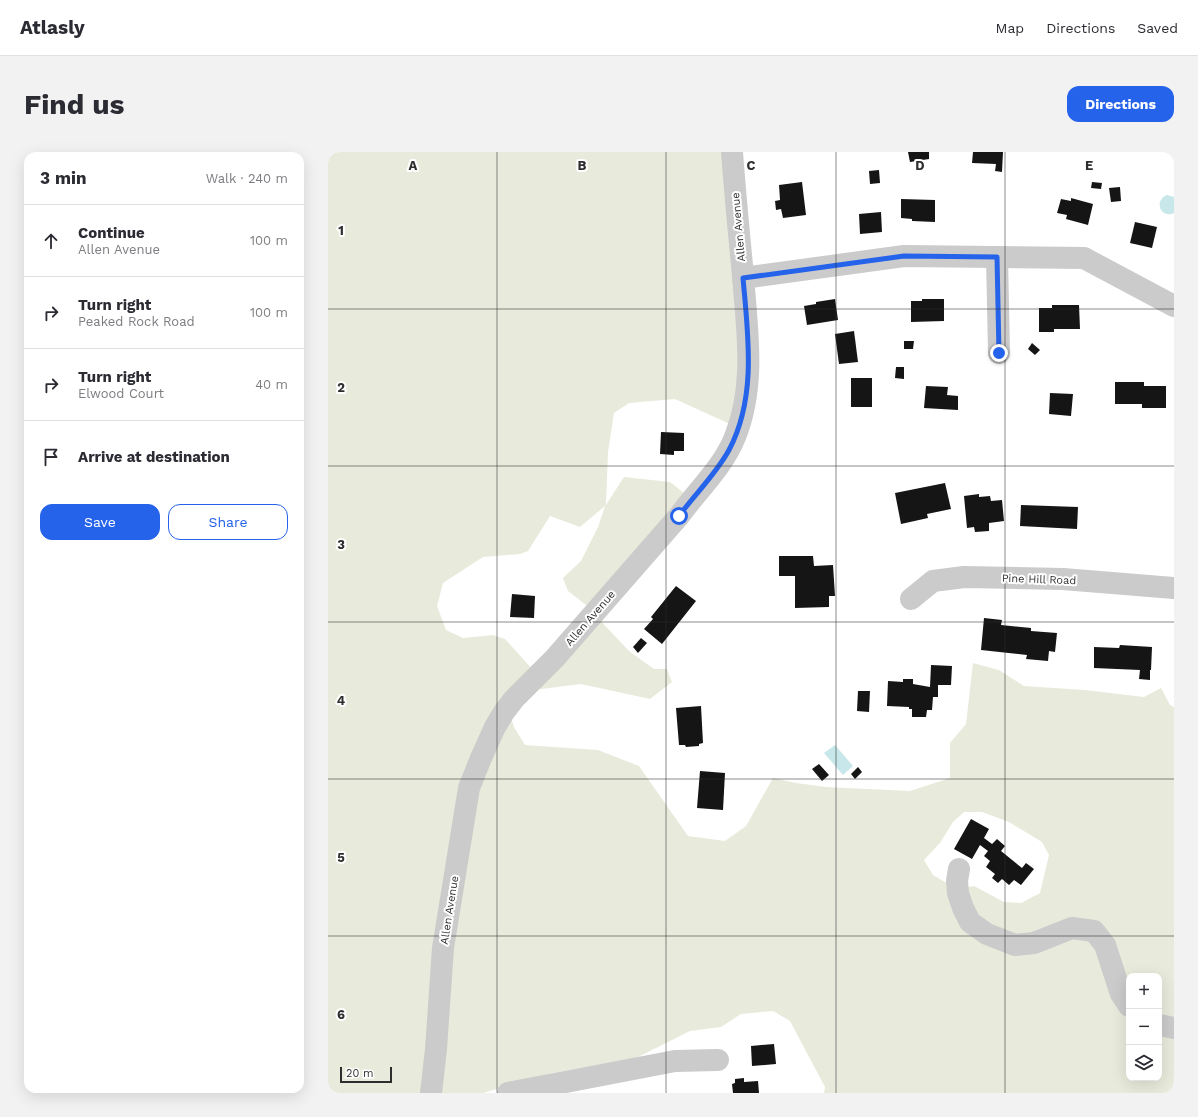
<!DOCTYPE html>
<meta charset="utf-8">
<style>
:root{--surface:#fff;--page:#f2f2f3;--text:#2b2b33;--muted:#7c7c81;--line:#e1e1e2;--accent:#2563eb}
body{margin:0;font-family:"Work Sans",sans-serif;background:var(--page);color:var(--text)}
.controls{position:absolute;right:12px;bottom:12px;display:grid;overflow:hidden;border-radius:8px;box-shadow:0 4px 16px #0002}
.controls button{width:36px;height:36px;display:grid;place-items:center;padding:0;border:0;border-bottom:1px solid var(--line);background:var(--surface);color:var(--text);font:20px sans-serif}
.scale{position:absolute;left:12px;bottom:10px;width:52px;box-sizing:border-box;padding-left:4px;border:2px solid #2e2e2e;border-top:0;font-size:11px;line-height:14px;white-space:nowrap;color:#2e2e2e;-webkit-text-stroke:3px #fff;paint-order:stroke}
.stop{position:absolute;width:12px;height:12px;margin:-9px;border:3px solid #2563eb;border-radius:50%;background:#fff}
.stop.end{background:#2563eb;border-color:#fff;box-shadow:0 1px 4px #0008}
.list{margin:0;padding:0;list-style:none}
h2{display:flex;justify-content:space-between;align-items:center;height:52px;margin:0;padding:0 16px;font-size:17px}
h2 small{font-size:13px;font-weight:400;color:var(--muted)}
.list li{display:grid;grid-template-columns:26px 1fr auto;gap:12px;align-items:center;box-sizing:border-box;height:72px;padding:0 16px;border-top:1px solid var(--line)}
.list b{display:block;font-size:15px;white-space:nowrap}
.list p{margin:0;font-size:13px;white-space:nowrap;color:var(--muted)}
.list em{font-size:13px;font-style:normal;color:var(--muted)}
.actions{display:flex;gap:8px;padding:12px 16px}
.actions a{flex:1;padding:9px 0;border:1px solid var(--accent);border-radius:12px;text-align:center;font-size:14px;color:var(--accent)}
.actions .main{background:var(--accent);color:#fff}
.icon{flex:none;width:22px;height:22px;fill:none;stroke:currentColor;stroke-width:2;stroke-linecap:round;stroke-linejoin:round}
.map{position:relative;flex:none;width:846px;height:941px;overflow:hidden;border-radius:12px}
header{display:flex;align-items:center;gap:24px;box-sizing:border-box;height:56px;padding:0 20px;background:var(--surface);border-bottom:1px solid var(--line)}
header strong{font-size:19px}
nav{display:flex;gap:22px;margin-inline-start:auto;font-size:14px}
.intro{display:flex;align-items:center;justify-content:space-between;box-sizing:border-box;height:96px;padding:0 24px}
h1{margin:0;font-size:28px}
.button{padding:10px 18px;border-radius:12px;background:var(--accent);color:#fff;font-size:14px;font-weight:700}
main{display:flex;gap:24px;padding:0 24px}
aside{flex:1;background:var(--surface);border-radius:12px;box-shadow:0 4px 16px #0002}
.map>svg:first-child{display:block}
.green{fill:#e8ebdb;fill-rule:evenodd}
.water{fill:#c7e7eb}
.building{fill:#151515}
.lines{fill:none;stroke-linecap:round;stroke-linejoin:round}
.minor{stroke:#cbcbcb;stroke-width:22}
.route{stroke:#2563eb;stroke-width:5}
.grid{fill:none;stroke:#2e2e2e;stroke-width:1;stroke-opacity:0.55}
.labels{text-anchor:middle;stroke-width:4;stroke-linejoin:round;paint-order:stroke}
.street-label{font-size:11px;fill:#2e2e2e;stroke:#fff}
.grid-label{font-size:13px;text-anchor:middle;font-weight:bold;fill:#2e2e2e;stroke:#fff;stroke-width:4;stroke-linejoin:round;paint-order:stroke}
</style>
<header>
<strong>Atlasly</strong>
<nav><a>Map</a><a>Directions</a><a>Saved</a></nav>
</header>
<div class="intro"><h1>Find us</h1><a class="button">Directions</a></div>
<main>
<aside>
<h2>3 min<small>Walk · 240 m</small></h2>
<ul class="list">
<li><svg class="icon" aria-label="ahead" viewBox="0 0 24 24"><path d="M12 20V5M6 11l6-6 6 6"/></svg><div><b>Continue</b><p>Allen Avenue</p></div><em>100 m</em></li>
<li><svg class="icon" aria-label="right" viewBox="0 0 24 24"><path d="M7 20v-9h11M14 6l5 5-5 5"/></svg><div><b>Turn right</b><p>Peaked Rock Road</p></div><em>100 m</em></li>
<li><svg class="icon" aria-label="right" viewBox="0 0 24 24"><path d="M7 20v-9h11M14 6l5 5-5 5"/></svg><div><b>Turn right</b><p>Elwood Court</p></div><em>40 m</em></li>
<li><svg class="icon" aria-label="arrive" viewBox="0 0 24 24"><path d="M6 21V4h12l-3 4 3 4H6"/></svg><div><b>Arrive at destination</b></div></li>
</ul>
<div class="actions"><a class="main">Save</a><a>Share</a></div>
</aside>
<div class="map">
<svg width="846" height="941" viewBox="0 0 846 941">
<rect width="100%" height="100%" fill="#fff"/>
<path class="green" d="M0,0H403L419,210L404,273L347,247L301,251L286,261L280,300L278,353L296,325L342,330L361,345L262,456L240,439L235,426L253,409L270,375L277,354L252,375L222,364L200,399L192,402L155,405L115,431L109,454L118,478L135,486L165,483L177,487L206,519L267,463L301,499L326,517H339L344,530L322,547L253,532L190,540L179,552L186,575L197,593L270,598L311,614L360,684L397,689L418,674L445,626L468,631L498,635L582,639L622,626V591L638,572L645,511L671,518L696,534L757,538L816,545L833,536L842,553L846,555V941H496L497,935L462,869L445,859L413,862L393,875L362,879L308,906L225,921L155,941H0ZM636,660H654L681,670L714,690L721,703L712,741L693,751L676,750L646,734L629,737L605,723L596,708L612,691L625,670ZM801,824H831V926H801Z"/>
<g class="water">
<path d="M839,43L846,45V61C833,67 825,49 839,43Z"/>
<polygon points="507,593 525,614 515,623 496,601"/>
</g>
<g class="building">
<polygon points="580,0 601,0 601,7 582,10"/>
<polygon points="645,0 675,0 674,20 667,19 668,12 644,11"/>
<polygon points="551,18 552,31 542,32 541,19"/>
<polygon points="474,30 478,63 455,66 453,57 448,58 447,49 452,48 451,33"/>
<polygon points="764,30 774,31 773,37 763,36"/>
<polygon points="792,35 793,49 783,50 781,36"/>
<polygon points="743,46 765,52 760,73 738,67 739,63 729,61 733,47 743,49"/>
<polygon points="573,47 607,48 607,70 584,69 584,67 573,66"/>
<polygon points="553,60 554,80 532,82 531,62"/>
<polygon points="807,70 829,75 824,96 802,91"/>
<polygon points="507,147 510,168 479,173 476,154 488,152 488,150"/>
<polygon points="594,147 616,147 616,169 583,170 583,149 594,149"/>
<polygon points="724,153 751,153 752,177 726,177 726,180 711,180 711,156 724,156"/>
<polygon points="526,179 530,210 511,212 507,182"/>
<polygon points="576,189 586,189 585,197 576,197"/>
<polygon points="704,191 712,198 707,203 700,197"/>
<polygon points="568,215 576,215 576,227 567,226"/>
<rect x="523" y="226" width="21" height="29"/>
<polygon points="787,230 816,230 816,234 838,234 838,256 814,256 814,252 787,252"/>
<polygon points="598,234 620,235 619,243 630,244 630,258 596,256"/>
<polygon points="722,241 745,242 743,264 721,262"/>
<polygon points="333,280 356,281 356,299 346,299 346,303 332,302"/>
<polygon points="617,331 623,357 599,362 600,366 573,372 567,341"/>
<polygon points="651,342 651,345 662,344 663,349 674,348 676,369 661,371 661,379 647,380 646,375 639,376 636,344"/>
<polygon points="693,353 750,355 749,377 692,374"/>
<polygon points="451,404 485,404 486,414 505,413 507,444 501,444 501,455 467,456 467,424 451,424"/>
<polygon points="348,434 368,449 334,492 316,477 325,467 323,465"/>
<polygon points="184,442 207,444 206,466 182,465"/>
<polygon points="656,466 674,468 673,473 703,476 703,479 729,481 727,500 721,499 720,509 698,507 699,503 653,498"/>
<polygon points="313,486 319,491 310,501 305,495"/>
<polygon points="792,493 824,495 823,518 822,518 822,528 811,527 812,518 766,516 766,495 791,496"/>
<polygon points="603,513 624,514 623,533 610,533 610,545 605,545 604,558 599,558 598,565 584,565 584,557 581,557 581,555 559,554 560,529 575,530 575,527 585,527 585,532 602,535"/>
<polygon points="530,539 542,539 541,560 529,559"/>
<polygon points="373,554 375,591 371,592 371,594 358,595 357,593 351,593 348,556"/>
<polygon points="491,612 501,623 494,629 484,617"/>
<polygon points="530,615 534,620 527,627 523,622"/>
<polygon points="372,619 397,621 395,658 369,656"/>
<polygon points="643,667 661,677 656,686 664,692 669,687 677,694 673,699 694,716 698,711 706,717 693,733 686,728 681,733 674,727 670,731 664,726 667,722 658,715 662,709 656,704 660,699 652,693 644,707 626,697"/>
<polygon points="446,892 448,912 424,914 423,894"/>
<polygon points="416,926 416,930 430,929 431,941 405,941 404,932 407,931 407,927"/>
</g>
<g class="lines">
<g class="minor">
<polyline points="669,105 671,201"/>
<polyline points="415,126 576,104 756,106 846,154"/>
<polyline points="583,447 605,429 636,425 735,427 846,436"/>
<polyline points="631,717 629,729 630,741 635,756 642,770 659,782 687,793 706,791 744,776 766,779 777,793 793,842 801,854"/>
<polyline points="831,873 846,876"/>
<path d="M103,941L108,897L115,796L141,636L153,606L167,575L176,560L186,547L227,506L351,364C370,338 395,315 407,285C428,233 419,178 415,124C411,82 407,41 404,0"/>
<polyline points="180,941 347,909 390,908"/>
</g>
</g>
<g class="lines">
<path class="route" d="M351,364C367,342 388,322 401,298C429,245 420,183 415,126L576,104L669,105L671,201"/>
</g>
<path class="grid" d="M169,0V941M338,0V941M508,0V941M677,0V941M0,157H846M0,314H846M0,470H846M0,627H846M0,784H846"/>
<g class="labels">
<g class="street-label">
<text transform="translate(410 75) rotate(-95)" y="4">Allen Avenue</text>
<text transform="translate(711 427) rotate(2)" y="4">Pine Hill Road</text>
<text transform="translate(262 466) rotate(-49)" y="4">Allen Avenue</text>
<text transform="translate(121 758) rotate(-81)" y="4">Allen Avenue</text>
</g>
</g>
<g class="grid-label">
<text x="85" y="18">A</text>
<text x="254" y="18">B</text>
<text x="423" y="18">C</text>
<text x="592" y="18">D</text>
<text x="761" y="18">E</text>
<text x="13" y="83">1</text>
<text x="13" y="240">2</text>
<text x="13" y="397">3</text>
<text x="13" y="553">4</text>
<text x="13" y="710">5</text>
<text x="13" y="867">6</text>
</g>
</svg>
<div class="controls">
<button>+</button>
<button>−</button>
<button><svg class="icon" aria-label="layers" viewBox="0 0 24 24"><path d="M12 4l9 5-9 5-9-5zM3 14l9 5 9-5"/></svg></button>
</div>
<div class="scale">20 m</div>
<div class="stop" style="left:351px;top:364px"></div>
<div class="stop end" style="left:671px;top:201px"></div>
</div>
</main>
